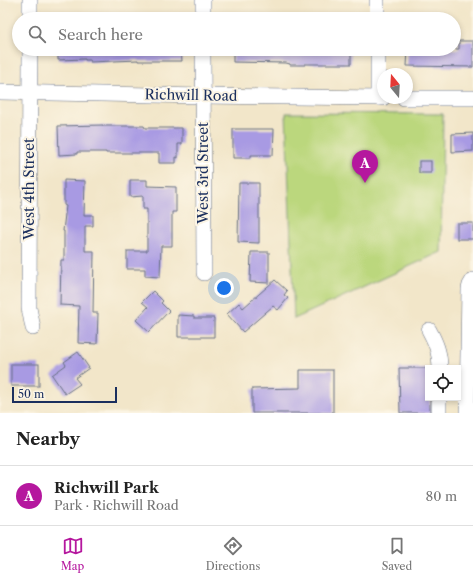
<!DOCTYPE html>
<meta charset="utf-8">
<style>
:root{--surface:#fff;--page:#f2f2f2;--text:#222;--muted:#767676;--line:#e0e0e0;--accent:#b5179e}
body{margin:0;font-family:"Libre Caslon Text",serif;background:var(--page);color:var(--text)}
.controls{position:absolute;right:12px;bottom:12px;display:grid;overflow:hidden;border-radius:0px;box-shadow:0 2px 6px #0003}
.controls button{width:36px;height:36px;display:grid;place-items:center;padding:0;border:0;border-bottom:1px solid var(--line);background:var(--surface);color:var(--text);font:20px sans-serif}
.compass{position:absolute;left:377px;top:68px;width:36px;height:36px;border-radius:50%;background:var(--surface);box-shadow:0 2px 6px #0003;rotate:342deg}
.scale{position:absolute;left:12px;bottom:10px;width:105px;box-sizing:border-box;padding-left:4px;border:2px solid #1b2f5e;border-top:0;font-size:11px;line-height:14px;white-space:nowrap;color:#1b2f5e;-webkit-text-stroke:3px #fcf5e5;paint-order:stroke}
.you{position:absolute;left:224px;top:288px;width:14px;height:14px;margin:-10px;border:3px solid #fff;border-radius:50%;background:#1a73e8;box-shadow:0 0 0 6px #1a73e833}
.badge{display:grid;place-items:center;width:26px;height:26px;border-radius:50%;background:var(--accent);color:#fff;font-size:13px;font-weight:700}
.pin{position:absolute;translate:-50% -33px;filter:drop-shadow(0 1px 2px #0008)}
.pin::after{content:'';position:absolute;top:21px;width:14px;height:12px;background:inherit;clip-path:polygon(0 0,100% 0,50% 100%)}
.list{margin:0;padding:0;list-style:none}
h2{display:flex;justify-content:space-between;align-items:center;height:52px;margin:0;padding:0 16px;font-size:17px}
h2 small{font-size:13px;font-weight:400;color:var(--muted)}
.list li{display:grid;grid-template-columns:26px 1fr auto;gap:12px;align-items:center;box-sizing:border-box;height:60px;padding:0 16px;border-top:1px solid var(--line)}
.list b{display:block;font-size:15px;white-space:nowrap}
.list p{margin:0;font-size:13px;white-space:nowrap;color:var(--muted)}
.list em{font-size:13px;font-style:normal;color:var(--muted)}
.icon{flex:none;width:22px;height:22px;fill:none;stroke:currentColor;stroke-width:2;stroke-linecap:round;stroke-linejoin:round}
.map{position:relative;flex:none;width:473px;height:413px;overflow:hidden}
.search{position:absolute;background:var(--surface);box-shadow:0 2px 6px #0003;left:12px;right:12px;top:12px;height:44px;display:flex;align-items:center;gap:10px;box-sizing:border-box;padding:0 14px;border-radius:22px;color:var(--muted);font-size:15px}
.sheet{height:112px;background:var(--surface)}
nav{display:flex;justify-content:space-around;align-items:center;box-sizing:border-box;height:56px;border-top:1px solid var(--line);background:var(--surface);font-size:11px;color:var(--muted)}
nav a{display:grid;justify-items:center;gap:2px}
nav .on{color:var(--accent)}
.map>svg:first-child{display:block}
.green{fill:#bbd77d;stroke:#6b836e}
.building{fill:#a89ae3}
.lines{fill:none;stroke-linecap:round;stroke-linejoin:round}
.minor-casing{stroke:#666f83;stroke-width:16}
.minor{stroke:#fff;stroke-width:15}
.labels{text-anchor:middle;stroke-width:4;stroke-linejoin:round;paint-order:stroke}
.street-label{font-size:14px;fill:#1b2f5e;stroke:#fcf5e5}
</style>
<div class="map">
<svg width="473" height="413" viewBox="0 0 473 413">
<rect width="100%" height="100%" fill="#fcf5e5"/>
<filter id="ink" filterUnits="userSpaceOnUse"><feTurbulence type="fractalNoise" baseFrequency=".025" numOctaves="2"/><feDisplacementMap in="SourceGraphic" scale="8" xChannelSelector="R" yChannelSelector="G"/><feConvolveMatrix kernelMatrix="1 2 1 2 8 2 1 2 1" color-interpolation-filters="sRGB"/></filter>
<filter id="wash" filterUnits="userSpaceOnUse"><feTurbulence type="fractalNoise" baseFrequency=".012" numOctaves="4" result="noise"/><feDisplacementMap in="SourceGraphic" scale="16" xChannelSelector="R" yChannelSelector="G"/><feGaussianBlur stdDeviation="0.9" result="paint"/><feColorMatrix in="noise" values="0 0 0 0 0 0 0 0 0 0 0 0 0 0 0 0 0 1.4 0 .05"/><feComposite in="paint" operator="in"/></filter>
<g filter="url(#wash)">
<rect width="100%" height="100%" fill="#f2e6c9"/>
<polygon class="green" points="286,113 443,114 441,252 294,319"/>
<g id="blocks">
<g class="building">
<polygon points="459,41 473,41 473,67 407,66 408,49 459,49"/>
<polygon points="58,49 181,49 182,61 138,61 138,60 90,62 90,60 85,60 85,59 58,60"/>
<polygon points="233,49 351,49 351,64 305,64 305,65 290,65 290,64 286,63 233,62"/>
<polygon points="103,125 103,126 144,126 145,128 182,128 182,144 178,144 178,158 176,157 176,163 159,163 159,153 106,153 106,152 77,152 77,154 59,155 58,126"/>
<polygon points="233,129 274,129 273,155 251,155 251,158 233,158"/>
<polygon points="473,133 473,151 452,152 452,134"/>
<rect x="419" y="161" width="12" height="12"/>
<polygon points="64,180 85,181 84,215 93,215 93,226 85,226 85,251 94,251 93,313 98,313 97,344 78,343 79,306 60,305 61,260 64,260 64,231 63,231 66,206 64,205"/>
<polygon points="130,180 147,180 147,186 176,187 176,212 172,212 172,246 161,246 160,277 145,276 145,269 127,269 127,251 147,251 147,209 143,209 143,196 130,197"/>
<polygon points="239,183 259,183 259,243 238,242"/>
<rect x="457" y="223" width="16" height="16"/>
<polygon points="251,252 269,252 269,283 250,282"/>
<polygon points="275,280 287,291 284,295 288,298 278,310 273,306 243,332 227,314 239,303 243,308"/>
<polygon points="153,291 163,301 161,303 169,311 149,332 136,320 148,307 142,302"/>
<polygon points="178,315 194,316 194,318 214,318 214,337 178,337"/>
<polygon points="78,352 89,368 75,378 80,384 65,394 52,375 66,365 64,362"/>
<rect x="11" y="364" width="28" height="22"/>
<polygon points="399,368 428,368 428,398 430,398 430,413 400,413"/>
<polygon points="300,370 333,370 333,413 252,413 252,389 300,388"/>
</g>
</g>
</g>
<g filter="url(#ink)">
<use href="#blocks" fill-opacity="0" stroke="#666f83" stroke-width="1"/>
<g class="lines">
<defs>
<g id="minor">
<polyline points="203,0 203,19"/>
<polyline points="377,0 377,19"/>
<polyline points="30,19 30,0"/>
<polyline points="30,49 29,308 33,328"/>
<polyline points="203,49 204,273"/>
<polyline points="378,49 378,98"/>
<polyline points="0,92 203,96 383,98"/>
<polyline points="404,98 473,98"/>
<path d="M429,330C436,343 440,353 440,368"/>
<polyline points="439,413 439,398"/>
<polyline points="467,413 469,289 470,285 473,280"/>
</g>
</defs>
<use href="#minor" class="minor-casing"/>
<use href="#minor" class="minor"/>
</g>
</g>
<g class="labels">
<g class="street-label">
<text transform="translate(191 95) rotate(1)" y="5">Richwill Road</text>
<text transform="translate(203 173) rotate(-90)" y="5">West 3rd Street</text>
<text transform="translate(29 189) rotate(-90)" y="5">West 4th Street</text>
</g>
</g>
</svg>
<div class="controls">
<button><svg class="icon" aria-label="locate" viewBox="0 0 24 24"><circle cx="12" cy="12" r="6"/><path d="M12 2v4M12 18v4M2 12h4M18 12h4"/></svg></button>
</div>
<svg class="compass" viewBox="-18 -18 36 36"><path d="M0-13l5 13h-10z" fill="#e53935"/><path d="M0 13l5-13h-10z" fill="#767676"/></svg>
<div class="scale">50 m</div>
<div class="you"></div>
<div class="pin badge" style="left:365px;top:183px">A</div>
<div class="search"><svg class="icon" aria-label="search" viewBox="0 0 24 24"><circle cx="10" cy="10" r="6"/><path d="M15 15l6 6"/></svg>Search here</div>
</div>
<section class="sheet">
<h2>Nearby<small></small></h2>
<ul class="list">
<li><span class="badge">A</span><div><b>Richwill Park</b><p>Park · Richwill Road</p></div><em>80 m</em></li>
</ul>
</section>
<nav>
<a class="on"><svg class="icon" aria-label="map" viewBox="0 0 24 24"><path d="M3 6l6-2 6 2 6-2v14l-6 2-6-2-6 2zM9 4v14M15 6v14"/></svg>Map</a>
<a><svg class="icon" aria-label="directions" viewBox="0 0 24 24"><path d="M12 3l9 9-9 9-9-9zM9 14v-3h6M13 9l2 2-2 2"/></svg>Directions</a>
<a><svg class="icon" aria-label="saved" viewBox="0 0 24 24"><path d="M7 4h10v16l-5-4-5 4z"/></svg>Saved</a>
</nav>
